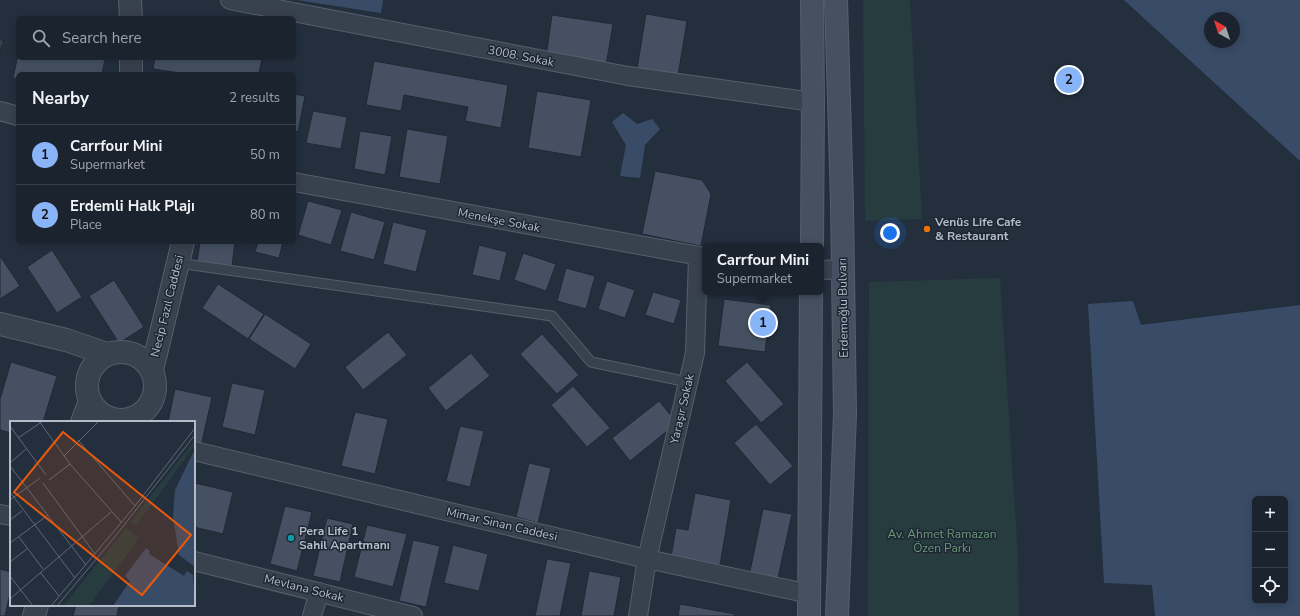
<!DOCTYPE html>
<meta charset="utf-8">
<style>
:root{--surface:#1b232e;--page:#242b36;--text:#f1f3f6;--muted:#a0a4aa;--line:#39404a;--accent:#8ab4f8}
body{margin:0;font-family:"Nunito Sans",sans-serif;background:var(--page);color:var(--text)}
.controls{position:absolute;right:12px;bottom:12px;display:grid;overflow:hidden;border-radius:6px;box-shadow:0 2px 10px #0003}
.controls button{width:36px;height:36px;display:grid;place-items:center;padding:0;border:0;border-bottom:1px solid var(--line);background:var(--surface);color:var(--text);font:20px sans-serif}
.compass{position:absolute;left:1204px;top:12px;width:36px;height:36px;border-radius:50%;background:var(--surface);box-shadow:0 2px 10px #0003;rotate:321deg}
.you{position:absolute;left:890px;top:233px;width:14px;height:14px;margin:-10px;border:3px solid #fff;border-radius:50%;background:#1a73e8;box-shadow:0 0 0 6px #1a73e833}
.badge{display:grid;place-items:center;width:26px;height:26px;border-radius:50%;background:var(--accent);color:#111;font-size:13px;font-weight:700}
.pin{position:absolute;translate:-50% -50%;border:2px solid #fff;box-shadow:0 1px 4px #0006}
.popup{position:absolute;left:702px;top:243px;width:122px;height:52px;box-sizing:border-box;display:grid;place-content:center;border-radius:6px;background:var(--surface);filter:drop-shadow(0 1px 3px #0005);font-size:13px;white-space:nowrap;color:var(--muted)}
.popup b{font-size:15px;color:var(--text)}
.popup::after{content:'';position:absolute;left:50%;top:100%;margin-left:-8px;border:8px solid transparent;border-top-color:var(--surface)}
.list{margin:0;padding:0;list-style:none}
h2{display:flex;justify-content:space-between;align-items:center;height:52px;margin:0;padding:0 16px;font-size:17px}
h2 small{font-size:13px;font-weight:400;color:var(--muted)}
.list li{display:grid;grid-template-columns:26px 1fr auto;gap:12px;align-items:center;box-sizing:border-box;height:60px;padding:0 16px;border-top:1px solid var(--line)}
.list b{display:block;font-size:15px;white-space:nowrap}
.list p{margin:0;font-size:13px;white-space:nowrap;color:var(--muted)}
.list em{font-size:13px;font-style:normal;color:var(--muted)}
.icon{flex:none;width:22px;height:22px;fill:none;stroke:currentColor;stroke-width:2;stroke-linecap:round;stroke-linejoin:round}
.map{position:relative;flex:none;width:1300px;height:616px;overflow:hidden}
.search{position:absolute;background:var(--surface);box-shadow:0 2px 10px #0003;left:16px;top:16px;width:280px;height:44px;display:flex;align-items:center;gap:10px;box-sizing:border-box;padding:0 14px;border-radius:6px;color:var(--muted);font-size:15px}
.panel{position:absolute;background:var(--surface);box-shadow:0 2px 10px #0003;left:16px;top:72px;width:280px;height:172px;border-radius:6px}
.map>svg:first-child{display:block}
.green{fill:#263c3f}
.water{fill:#394c67;fill-rule:evenodd}
.building{fill:#455162;stroke:#1f2835}
.lines{fill:none;stroke-linecap:round;stroke-linejoin:round}
.service-casing{stroke:#565f6c;stroke-width:11}
.minor-casing{stroke:#565f6c;stroke-width:20}
.tertiary-casing{stroke:#565f6c;stroke-width:24}
.secondary-casing{stroke:#565f6c;stroke-width:24}
.service{stroke:#38414e;stroke-width:9}
.minor{stroke:#38414e;stroke-width:18}
.tertiary{stroke:#38414e;stroke-width:22}
.secondary{stroke:#465061;stroke-width:22}
.food-dot{fill:#e8710a;stroke:#1d2633;stroke-width:1.5}
.culture-dot{fill:#0f9aa8;stroke:#1d2633;stroke-width:1.5}
.labels{text-anchor:middle;stroke-width:3;stroke-linejoin:round;paint-order:stroke}
.street-label{font-size:12px;fill:#b4bcc9;stroke:#1d2633}
.poi-label{font-size:12px;font-weight:bold;fill:#b4bcc9;stroke:#1d2633;text-anchor:start}
.park-label{font-size:12px;fill:#6b9a76;stroke:#1d2633}
.inset-road{fill:none;stroke:#5e6776;stroke-width:1}
.view{fill:#e8590c;fill-opacity:0.15;stroke:#e8590c;stroke-width:2}
.inset-edge{fill:none;stroke:#b4bcc9;stroke-width:2}
</style>
<div class="map">
<svg width="1300" height="616" viewBox="0 0 1300 616">
<rect width="100%" height="100%" fill="#242f3e"/>
<g class="green">
<polygon points="863,0 910,0 922,219 865,221"/>
<polygon points="1000,278 1018,556 1019,616 868,616 869,282"/>
</g>
<g class="water">
<polygon points="297,0 383,0 381,13"/>
<path d="M1124,0H1300V161ZM1210,18H1234V42H1210Z"/>
<polygon points="623,113 637,124 652,119 660,129 645,145 640,178 620,176 626,145 612,122"/>
<path d="M1133,301L1141,325L1300,305V616H1155L1152,585L1104,583L1088,304ZM1255,499H1285V601H1255Z"/>
</g>
<g class="building">
<polygon points="646,14 687,21 678,76 637,69"/>
<polygon points="552,15 613,24 606,66 546,57"/>
<polygon points="0,40 3,40 0,55"/>
<polygon points="18,55 18,58 105,59 102,74 18,74 18,79 13,78"/>
<polygon points="155,58 262,58 259,74 187,74 153,69"/>
<polygon points="374,61 508,85 501,128 465,121 468,107 404,95 401,111 366,105"/>
<polygon points="537,91 591,100 581,157 528,148"/>
<polygon points="294,94 305,96 298,132 294,131"/>
<polygon points="313,111 347,117 341,149 306,143"/>
<polygon points="407,129 448,136 440,184 399,177"/>
<polygon points="360,131 392,136 385,175 354,169"/>
<polygon points="655,171 702,180 711,194 701,246 642,234"/>
<polygon points="308,201 342,210 331,245 298,235"/>
<polygon points="351,212 385,222 374,260 340,251"/>
<polygon points="393,222 427,230 416,272 383,264"/>
<polygon points="200,242 235,242 232,266 197,262"/>
<polygon points="258,242 283,242 279,258 255,252"/>
<polygon points="479,245 507,252 500,281 472,275"/>
<polygon points="52,250 82,297 57,313 27,267"/>
<polygon points="523,253 556,264 546,291 514,280"/>
<polygon points="0,256 20,286 0,299"/>
<polygon points="566,268 595,276 586,309 557,301"/>
<polygon points="114,280 144,327 119,343 89,296"/>
<polygon points="607,281 635,290 625,318 598,309"/>
<polygon points="218,284 264,314 248,339 202,308"/>
<polygon points="653,292 681,300 674,324 645,315"/>
<polygon points="724,299 771,305 765,352 718,346"/>
<polygon points="265,314 311,344 295,369 249,339"/>
<polygon points="388,332 407,355 363,390 345,367"/>
<polygon points="542,334 579,375 557,394 520,354"/>
<polygon points="471,353 490,376 446,411 428,388"/>
<polygon points="11,362 57,376 43,422 11,422 11,433 0,430 0,399"/>
<polygon points="747,362 784,404 761,423 725,381"/>
<polygon points="232,383 265,390 255,435 222,427"/>
<polygon points="573,386 610,428 587,447 551,405"/>
<polygon points="175,389 212,397 201,446 194,445 194,422 168,422"/>
<polygon points="659,401 677,423 630,461 612,438"/>
<polygon points="355,412 388,419 375,474 341,466"/>
<polygon points="756,424 793,466 770,485 734,443"/>
<polygon points="460,426 484,431 470,487 446,481"/>
<polygon points="529,463 551,468 538,523 516,517"/>
<polygon points="195,483 233,492 223,534 194,527"/>
<polygon points="695,493 731,500 720,565 671,557 676,528 688,530"/>
<polygon points="285,506 312,512 297,571 270,564"/>
<polygon points="763,509 792,514 777,582 749,576"/>
<polygon points="327,518 353,524 340,582 313,576"/>
<polygon points="367,525 407,534 393,587 354,577"/>
<polygon points="413,540 440,546 426,607 399,601"/>
<polygon points="453,545 488,554 479,591 444,583"/>
<polygon points="547,559 571,563 560,616 535,616"/>
<polygon points="0,569 11,572 11,589 5,616 0,616"/>
<polygon points="589,571 621,577 614,616 581,616"/>
<polygon points="680,604 735,614 734,616 678,616"/>
<polygon points="76,605 119,605 117,616 73,616"/>
</g>
<g class="lines">
<defs>
<polyline id="service" points="178,263 552,316 591,362 688,382"/>
<g id="minor">
<polyline points="230,0 628,76 813,102"/>
<polyline points="0,111 18,116"/>
<polyline points="294,182 705,257"/>
<polyline points="821,270 843,269"/>
<polyline points="132,419 136,422"/>
<polyline points="194,451 647,559 810,594"/>
<polyline points="0,514 11,516"/>
<polyline points="194,561 413,616"/>
<polyline points="312,616 319,592"/>
<polyline points="638,616 647,559 695,353 698,257"/>
</g>
<g id="tertiary">
<polyline points="130,0 131,18"/>
<polyline points="131,58 131,74"/>
<polyline points="0,324 66,340 107,354"/>
<circle cx="121" cy="386" r="34"/>
<polyline points="152,370 183,242"/>
<polyline points="82,422 90,401"/>
<polyline points="34,616 37,605"/>
</g>
<g id="secondary">
<polyline points="812,0 813,102 812,246"/>
<polyline points="836,0 842,203 845,414 837,616"/>
<polyline points="809,616 811,292"/>
</g>
</defs>
<use href="#service" class="service-casing"/>
<use href="#minor" class="minor-casing"/>
<use href="#tertiary" class="tertiary-casing"/>
<use href="#secondary" class="secondary-casing"/>
<use href="#service" class="service"/>
<use href="#minor" class="minor"/>
<use href="#tertiary" class="tertiary"/>
<use href="#secondary" class="secondary"/>
</g>
<circle class="food-dot" cx="927" cy="229" r="4"/>
<circle class="culture-dot" cx="291" cy="538" r="4"/>
<g class="labels">
<g class="street-label">
<text transform="translate(521 56) rotate(11)" y="4">3008. Sokak</text>
<text transform="translate(499 220) rotate(11)" y="4">Menekşe Sokak</text>
<text transform="translate(167 306) rotate(-76)" y="4">Necip Fazıl Caddesi</text>
<text transform="translate(843 308) rotate(-91)" y="4">Erdemoğlu Bulvarı</text>
<text transform="translate(682 409) rotate(-77)" y="4">Yaraşır Sokak</text>
<text transform="translate(502 524) rotate(13)" y="4">Mimar Sinan Caddesi</text>
<text transform="translate(304 588) rotate(14)" y="4">Mevlana Sokak</text>
</g>
<g class="poi-label">
<text x="935" y="226">Venüs Life Cafe<tspan x="935" dy="14">&amp; Restaurant</tspan></text>
<text x="299" y="535">Pera Life 1<tspan x="299" dy="14">Sahil Apartmanı</tspan></text>
</g>
<g class="park-label">
<text x="942" y="538">Av. Ahmet Ramazan<tspan x="942" dy="14">Özen Parkı</tspan></text>
</g>
</g>
<g transform="translate(10 421)">
<rect width="185" height="185" fill="#242f3e"/>
<path d="M185,19V24L126,105L120,101ZM116,107L129,117L79,185H53Z" fill="#263c3f"/>
<path d="M185,28V146L169,134L163,95L165,69ZM136,127L140,130L139,133L174,155L177,150L183,154L185,185H103L120,160L115,155Z" fill="#394c67"/>
<path class="inset-road" d="M29,0L60,43L112,102M0,5L36,54M8,17L33,0M68,19L125,85M54,35L89,0M0,42L16,28M0,45L76,144M39,59L60,43M33,62L85,133M0,71L65,157M0,79L30,57M0,99L12,90M9,116L33,148M0,122L38,94M0,141L17,128M30,151L49,175M0,155L23,185M0,178L101,91M41,185L125,85L185,7M47,185L103,118L185,14"/>
<path class="view" d="M53,11L181,114L132,174L4,71Z"/>
<rect width="185" height="185" class="inset-edge"/>
</g>
</svg>
<div class="controls">
<button>+</button>
<button>−</button>
<button><svg class="icon" aria-label="locate" viewBox="0 0 24 24"><circle cx="12" cy="12" r="6"/><path d="M12 2v4M12 18v4M2 12h4M18 12h4"/></svg></button>
</div>
<svg class="compass" viewBox="-18 -18 36 36"><path d="M0-13l5 13h-10z" fill="#e53935"/><path d="M0 13l5-13h-10z" fill="#a0a4aa"/></svg>
<div class="you"></div>
<div class="pin badge" style="left:763px;top:323px">1</div>
<div class="popup"><b>Carrfour Mini</b>Supermarket</div>
<div class="pin badge" style="left:1069px;top:80px">2</div>
<div class="search"><svg class="icon" aria-label="search" viewBox="0 0 24 24"><circle cx="10" cy="10" r="6"/><path d="M15 15l6 6"/></svg>Search here</div>
<section class="panel">
<h2>Nearby<small>2 results</small></h2>
<ul class="list">
<li><span class="badge">1</span><div><b>Carrfour Mini</b><p>Supermarket</p></div><em>50 m</em></li>
<li><span class="badge">2</span><div><b>Erdemli Halk Plajı</b><p>Place</p></div><em>80 m</em></li>
</ul>
</section>
</div>
